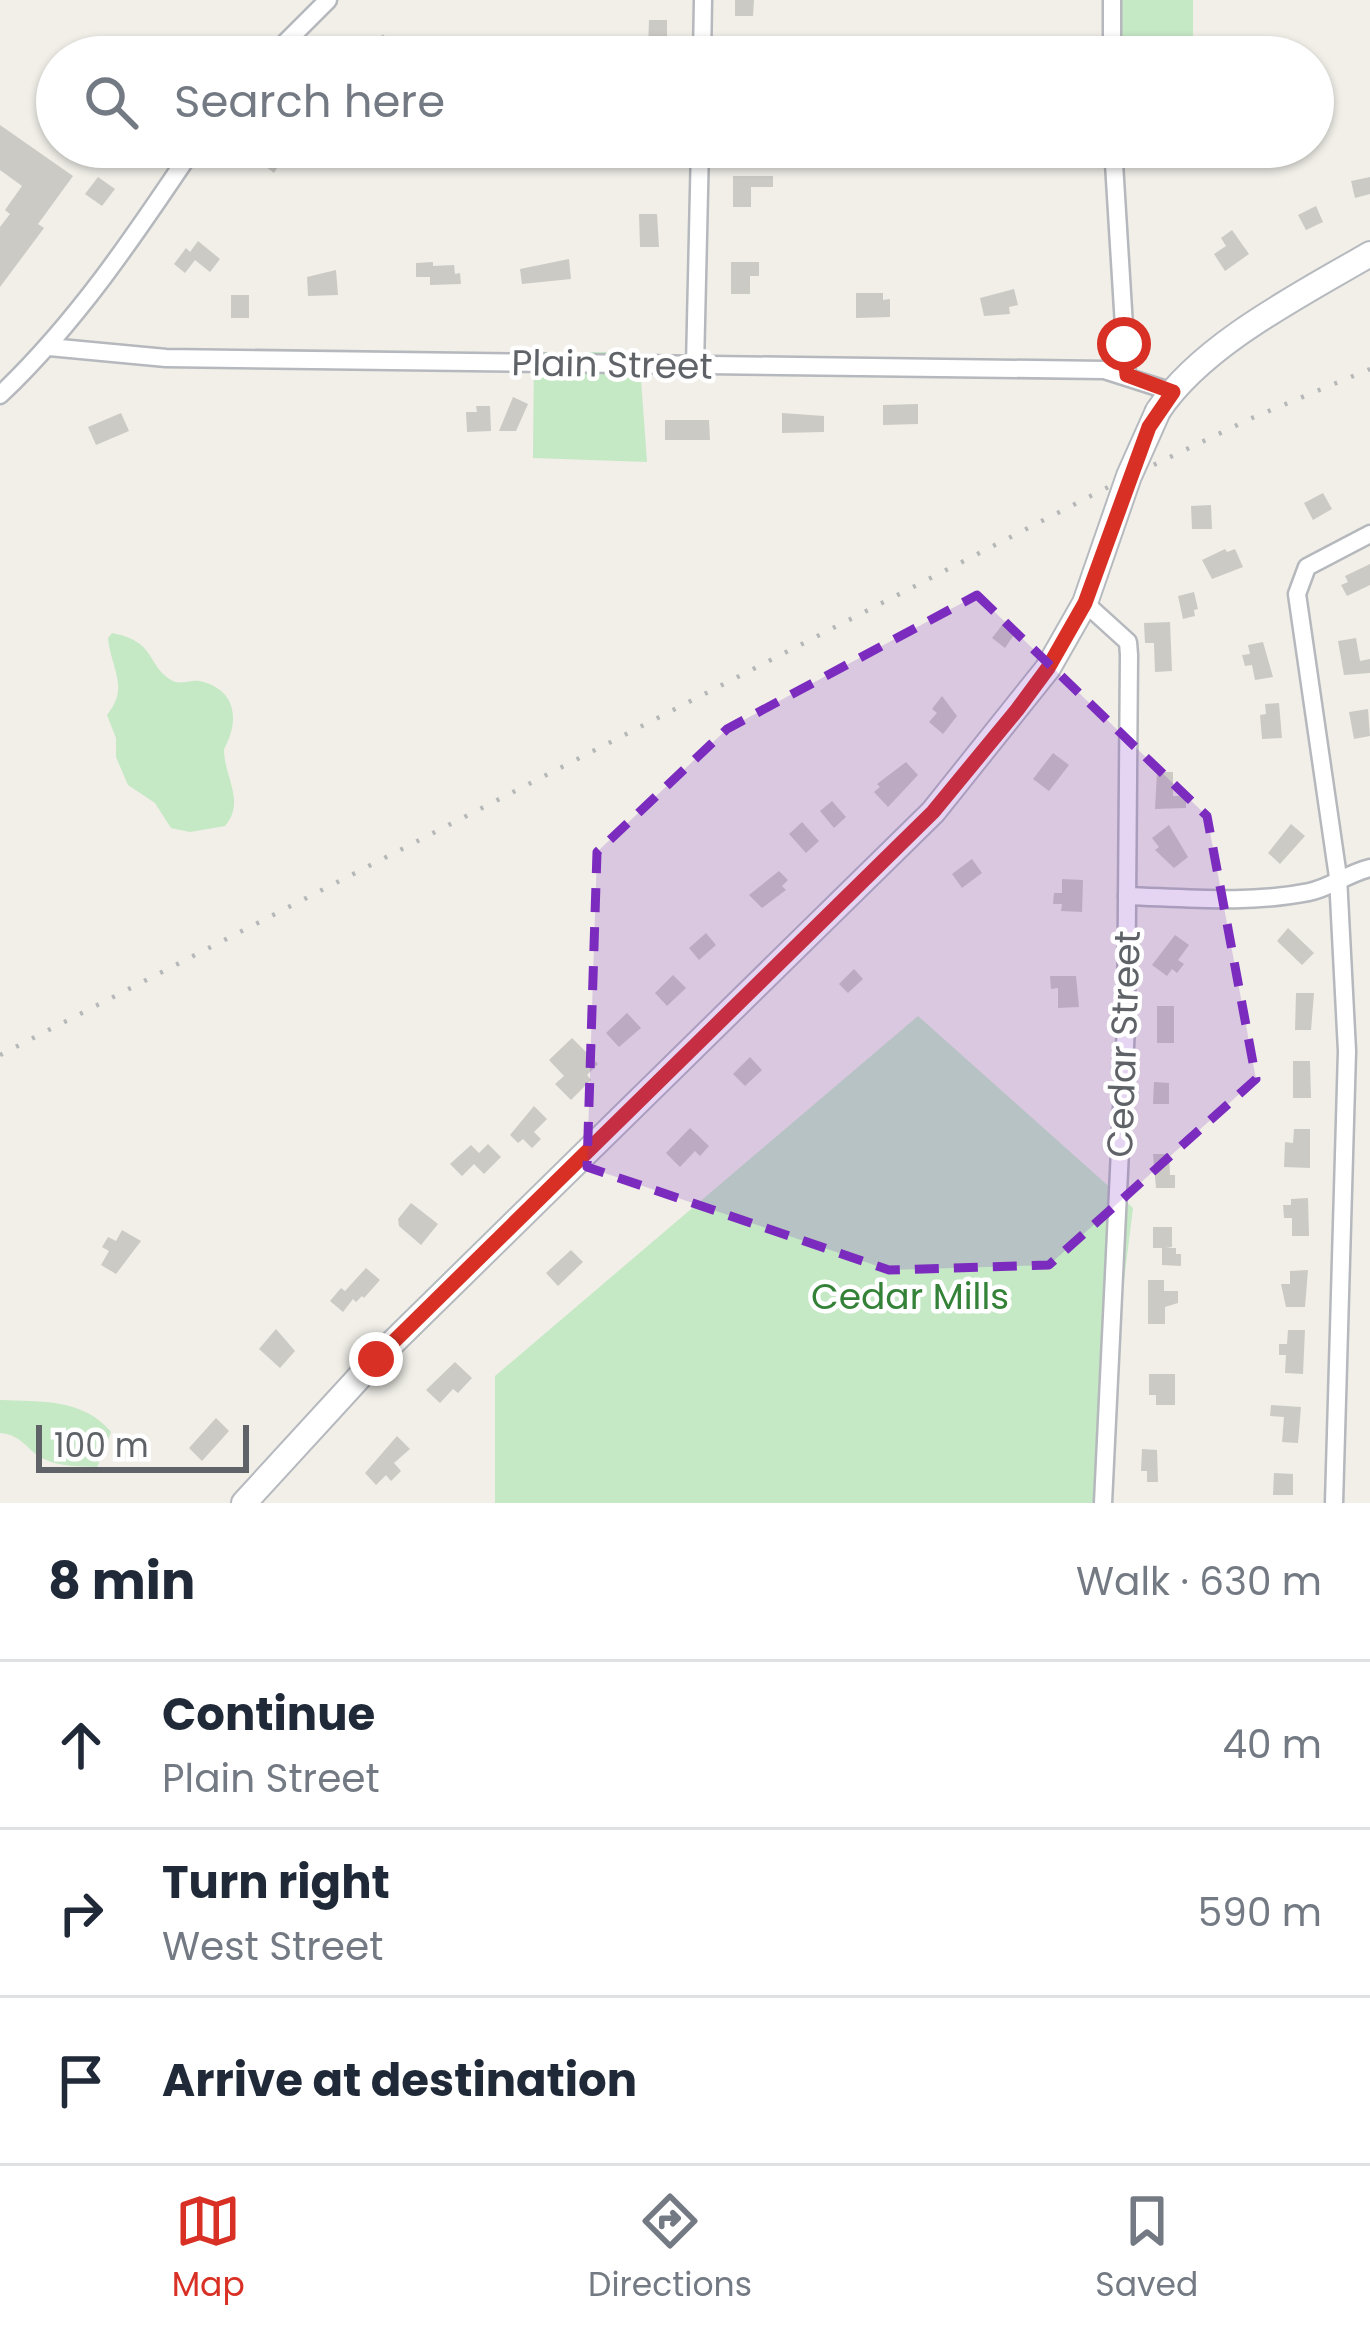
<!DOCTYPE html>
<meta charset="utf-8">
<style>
:root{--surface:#fff;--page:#f2f2f3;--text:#1f2937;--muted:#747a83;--line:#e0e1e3;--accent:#d93025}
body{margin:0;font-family:Poppins,sans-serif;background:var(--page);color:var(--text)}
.scale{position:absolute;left:36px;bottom:30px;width:213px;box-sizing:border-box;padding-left:12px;border:6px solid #5f6368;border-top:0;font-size:33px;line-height:42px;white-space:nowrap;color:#5f6368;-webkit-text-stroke:9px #fff;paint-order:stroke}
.stop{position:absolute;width:36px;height:36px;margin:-27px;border:9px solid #d93025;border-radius:50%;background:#fff}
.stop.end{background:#d93025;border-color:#fff;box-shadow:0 3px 12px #0008}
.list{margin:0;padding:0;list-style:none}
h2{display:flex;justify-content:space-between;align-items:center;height:156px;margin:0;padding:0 48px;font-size:51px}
h2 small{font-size:39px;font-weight:400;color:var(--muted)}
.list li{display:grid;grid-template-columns:78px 1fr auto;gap:36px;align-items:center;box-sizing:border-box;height:168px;padding:0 48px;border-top:3px solid var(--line)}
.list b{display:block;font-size:45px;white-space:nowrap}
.list p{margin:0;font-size:39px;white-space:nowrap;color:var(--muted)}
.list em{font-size:39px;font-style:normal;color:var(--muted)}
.icon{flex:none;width:66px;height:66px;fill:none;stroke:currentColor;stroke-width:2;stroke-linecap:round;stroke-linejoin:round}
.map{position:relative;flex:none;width:1370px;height:1503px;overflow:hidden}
.search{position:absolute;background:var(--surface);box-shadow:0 3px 9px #0004;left:36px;right:36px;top:36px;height:132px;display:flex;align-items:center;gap:30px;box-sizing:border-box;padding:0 42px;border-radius:66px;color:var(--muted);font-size:45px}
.sheet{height:660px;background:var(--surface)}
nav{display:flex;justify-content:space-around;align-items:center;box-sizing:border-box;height:168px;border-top:3px solid var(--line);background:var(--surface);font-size:33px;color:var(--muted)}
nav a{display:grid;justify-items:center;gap:6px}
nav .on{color:var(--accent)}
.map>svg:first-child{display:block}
.green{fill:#c5e8c5}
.building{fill:#cccac5}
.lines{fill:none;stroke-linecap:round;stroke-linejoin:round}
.street-casing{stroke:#b5b8bc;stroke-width:21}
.secondary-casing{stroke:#b6babf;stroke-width:28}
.street{stroke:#fff;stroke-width:16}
.secondary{stroke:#fff;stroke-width:24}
.rail{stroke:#b6b7b8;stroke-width:4.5;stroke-dasharray:3 15;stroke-linecap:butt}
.secondary-bridge-casing{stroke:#b6babf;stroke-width:28;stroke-linecap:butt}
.secondary-bridge{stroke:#fff;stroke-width:24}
.route{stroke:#d93025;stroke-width:15}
.marked{fill:#7b2cbf;fill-opacity:0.2;stroke:#7b2cbf;stroke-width:9;stroke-dasharray:24 15;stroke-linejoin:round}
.labels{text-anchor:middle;stroke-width:9;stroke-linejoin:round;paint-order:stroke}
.street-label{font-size:36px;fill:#5f6368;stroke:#fff}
.park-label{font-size:36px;fill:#348238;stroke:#fff}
</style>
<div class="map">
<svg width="1370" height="1503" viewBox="0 0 1370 1503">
<rect width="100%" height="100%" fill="#f1efe8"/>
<g class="green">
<rect x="1122" y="0" width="71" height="57"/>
<rect x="1122" y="147" width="72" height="10"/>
<polygon points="534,352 639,352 647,462 533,458"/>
<path d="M112,633C157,642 146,664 171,680C181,686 190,679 200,681C238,690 239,722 224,749C224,778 246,801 225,826L190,832L171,828L155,803L128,785L116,757V738L107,715C130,687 111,669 108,638Z"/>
<polygon points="918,1016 1133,1208 1098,1489 1110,1503 495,1503 495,1376"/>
<path d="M0,1400C41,1402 83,1398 111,1432L97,1467C81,1466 59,1467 44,1459C26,1450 23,1435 0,1433Z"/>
</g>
<g class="building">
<polygon points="735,0 754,0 753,16 735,16"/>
<polygon points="649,20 667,20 667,50 648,50"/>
<polygon points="383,34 396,51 390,57 359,57"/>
<polygon points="0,125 73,176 38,224 44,228 0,287 0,227 10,214 5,210 22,186 0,170"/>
<polygon points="265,147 290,147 274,173 256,159"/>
<polygon points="733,176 773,176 773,187 751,187 751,207 733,207"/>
<polygon points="98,177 115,189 102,206 85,194"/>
<polygon points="1370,177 1370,194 1355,198 1351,181"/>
<polygon points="1316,206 1323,222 1306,230 1298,215"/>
<polygon points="639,214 657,214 659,247 640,247"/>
<polygon points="1232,230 1249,254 1225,271 1214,254 1226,246 1221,238"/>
<polygon points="198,241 220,259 210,272 195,260 185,273 174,264 186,248 190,252"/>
<polygon points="569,259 571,279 522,284 520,269"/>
<polygon points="433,262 433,266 454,265 455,274 460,273 461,284 430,285 430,277 416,277 416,263"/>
<polygon points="731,262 759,262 759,276 750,276 750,294 731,294"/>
<polygon points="336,270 338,295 308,296 307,277"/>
<polygon points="1014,289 1018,305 1009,307 1010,314 984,316 980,298"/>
<polygon points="856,293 883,293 883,300 890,299 890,317 856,318"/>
<rect x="231" y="295" width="18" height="23"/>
<polygon points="513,397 528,404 516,431 499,431"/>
<polygon points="918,404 918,424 883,425 883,405"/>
<polygon points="476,406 490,406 491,431 467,432 466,412 477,412"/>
<polygon points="121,413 129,431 96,445 88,427"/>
<polygon points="782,413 824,416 824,432 782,433"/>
<polygon points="665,420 709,420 710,440 665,440"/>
<polygon points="1323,493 1332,509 1313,520 1304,503"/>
<polygon points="1211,505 1212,529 1192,529 1191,506"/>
<polygon points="1225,549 1227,552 1235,549 1243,567 1212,579 1202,560"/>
<polygon points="1370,564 1370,585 1347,596 1341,585 1348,582 1345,576"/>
<polygon points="1194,592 1198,609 1194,610 1195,616 1183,619 1178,596"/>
<polygon points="1006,620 1018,629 1005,648 992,638"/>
<polygon points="1170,622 1172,671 1155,672 1154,643 1145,643 1144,623"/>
<polygon points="1356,638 1360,661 1370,659 1370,673 1344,675 1338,641"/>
<polygon points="1263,642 1273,677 1255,680 1252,665 1245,666 1242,655 1250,654 1248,645"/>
<polygon points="942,696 957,716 943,734 929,722 937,713 932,709"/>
<polygon points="1279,703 1282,738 1262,739 1260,715 1266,714 1265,704"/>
<polygon points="1368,709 1370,736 1354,739 1349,712"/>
<polygon points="1053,753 1069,765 1049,791 1033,779"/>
<polygon points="906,762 918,775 888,807 874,792 880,787 877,784"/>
<polygon points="1157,772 1173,772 1173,796 1186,796 1186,808 1155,809"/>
<polygon points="832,801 846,817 834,828 820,811"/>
<polygon points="802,822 819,841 806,853 789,834"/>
<polygon points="1291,824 1305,836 1280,864 1268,853"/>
<polygon points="1169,825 1188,857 1174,868 1155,850 1159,847 1152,838"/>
<polygon points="972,859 982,873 962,888 952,874"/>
<polygon points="779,871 788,880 782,886 786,890 762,908 749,895"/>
<polygon points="1062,879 1083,880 1082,912 1061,911 1062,904 1053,904 1054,893 1062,893"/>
<polygon points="1288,928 1314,953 1302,965 1277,941"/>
<polygon points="706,933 716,945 699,960 689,948"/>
<polygon points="1175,935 1189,945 1178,960 1184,964 1177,973 1172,969 1167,976 1152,965"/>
<polygon points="854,969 863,979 848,993 839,984"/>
<polygon points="673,975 686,988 667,1006 655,993"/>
<polygon points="1050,976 1076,976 1079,1007 1058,1008 1058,988 1051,989"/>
<polygon points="1296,993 1314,993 1311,1030 1295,1030"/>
<rect x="1157" y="1006" width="17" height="37"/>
<polygon points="627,1013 641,1028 619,1047 606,1033"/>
<polygon points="572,1038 598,1064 587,1075 591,1080 571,1100 555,1084 564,1076 549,1060"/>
<polygon points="750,1057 762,1070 745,1086 733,1074"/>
<polygon points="1293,1061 1310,1061 1311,1098 1293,1098"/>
<polygon points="1154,1082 1169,1083 1169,1104 1153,1104"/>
<polygon points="534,1106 547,1119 534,1132 541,1139 532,1148 523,1139 518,1143 510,1135"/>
<polygon points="690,1128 709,1146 700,1156 695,1151 680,1167 666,1153"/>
<polygon points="1294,1129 1310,1129 1310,1168 1284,1167 1285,1142 1293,1143"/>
<polygon points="488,1144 501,1157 484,1174 474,1164 462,1176 450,1164 471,1145 479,1153"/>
<polygon points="1153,1154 1169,1154 1170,1175 1175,1175 1175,1188 1156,1188"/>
<polygon points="1308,1198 1309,1236 1292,1236 1292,1218 1284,1218 1283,1205 1291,1205 1291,1199"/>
<polygon points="411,1203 438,1224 421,1245 399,1226 398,1219"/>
<polygon points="1153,1227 1172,1227 1172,1247 1166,1248 1176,1248 1176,1254 1181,1254 1181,1266 1162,1265 1162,1248 1153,1248"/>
<polygon points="122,1230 141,1241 116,1274 101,1265 109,1251 102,1247 108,1237 116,1241"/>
<polygon points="571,1250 583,1262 558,1286 546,1273"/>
<polygon points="366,1268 380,1280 364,1298 362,1296 356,1302 353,1299 343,1312 330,1301 341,1288 345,1291"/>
<polygon points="1308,1270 1305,1307 1286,1307 1281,1284 1290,1284 1290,1271"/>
<polygon points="1148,1280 1164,1280 1164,1291 1178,1291 1178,1303 1165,1307 1165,1324 1148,1324"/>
<polygon points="276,1329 295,1351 280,1368 259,1349"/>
<polygon points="1288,1330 1305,1330 1303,1374 1285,1373 1286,1355 1279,1355 1279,1344 1287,1344"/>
<polygon points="455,1362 472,1378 458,1393 453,1389 440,1403 426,1390"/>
<polygon points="1149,1374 1175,1374 1175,1405 1156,1405 1156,1395 1149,1395"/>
<polygon points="1271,1405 1301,1407 1298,1443 1282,1442 1284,1417 1270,1416"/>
<polygon points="216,1418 229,1431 202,1461 189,1448"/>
<polygon points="397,1436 410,1449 394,1463 401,1471 391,1481 386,1475 376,1485 365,1473"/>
<polygon points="1142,1449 1157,1450 1158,1482 1147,1482 1147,1471 1141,1471"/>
<polygon points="1274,1473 1293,1474 1293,1495 1273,1495"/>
</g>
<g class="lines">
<defs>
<g id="street">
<polyline points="1112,0 1112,57"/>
<polyline points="271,57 328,0"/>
<polyline points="702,57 703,0"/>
<polyline points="1113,147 1127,375"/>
<polyline points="49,347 166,358 1104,370 1173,392"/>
<polyline points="695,366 700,147"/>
<path d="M0,395C77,322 135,235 194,147"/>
<polyline points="1085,603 1128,642 1129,655 1126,1026 1103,1503"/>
<path d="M1127,896C1187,898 1250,904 1309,892C1330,888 1346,874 1370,868"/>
<polyline points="1334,1503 1347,1051 1338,877 1297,594 1307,567 1370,534"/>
</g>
<g id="secondary">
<path d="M1158,411C1202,344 1302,294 1370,254"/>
<polyline points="244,1503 376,1359 933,812 1048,668 1085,603 1095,574"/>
</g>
</defs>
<use href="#street" class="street-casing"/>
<use href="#secondary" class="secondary-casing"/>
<use href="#street" class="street"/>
<use href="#secondary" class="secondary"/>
<polyline class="rail" points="0,1055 1118,482 1252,418 1370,369"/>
<defs>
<polyline id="secondary-bridge" points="1095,574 1129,476 1158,411"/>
</defs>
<use href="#secondary-bridge" class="secondary-bridge-casing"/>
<use href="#secondary-bridge" class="secondary-bridge"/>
</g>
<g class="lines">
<polyline class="route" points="376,1359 933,812 1017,710 1048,668 1085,603 1149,427 1173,392 1127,375 1124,344"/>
</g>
<path class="marked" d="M977,595L1207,816L1256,1079L1049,1265L889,1270L587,1167L597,852L727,729Z"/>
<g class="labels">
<g class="street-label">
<text transform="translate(612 364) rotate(1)" y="13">Plain Street</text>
<text transform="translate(1123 1044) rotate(-88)" y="13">Cedar Street</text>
</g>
<g class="park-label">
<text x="910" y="1309">Cedar Mills</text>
</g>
</g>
</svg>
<div class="scale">100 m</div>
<div class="stop" style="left:1124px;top:344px"></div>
<div class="stop end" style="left:376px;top:1359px"></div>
<div class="search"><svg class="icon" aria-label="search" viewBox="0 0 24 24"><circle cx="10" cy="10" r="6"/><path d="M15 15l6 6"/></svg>Search here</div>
</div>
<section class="sheet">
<h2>8 min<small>Walk · 630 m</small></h2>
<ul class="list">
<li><svg class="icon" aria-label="ahead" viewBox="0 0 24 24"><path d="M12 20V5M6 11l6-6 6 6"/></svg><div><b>Continue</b><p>Plain Street</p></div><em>40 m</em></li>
<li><svg class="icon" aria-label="right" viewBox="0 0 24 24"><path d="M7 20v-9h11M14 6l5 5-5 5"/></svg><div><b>Turn right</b><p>West Street</p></div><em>590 m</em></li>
<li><svg class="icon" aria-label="arrive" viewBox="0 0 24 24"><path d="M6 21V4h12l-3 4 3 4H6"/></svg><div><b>Arrive at destination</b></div></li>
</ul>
</section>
<nav>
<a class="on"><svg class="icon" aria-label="map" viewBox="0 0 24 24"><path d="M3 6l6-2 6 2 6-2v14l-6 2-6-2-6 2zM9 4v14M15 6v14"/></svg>Map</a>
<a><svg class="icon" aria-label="directions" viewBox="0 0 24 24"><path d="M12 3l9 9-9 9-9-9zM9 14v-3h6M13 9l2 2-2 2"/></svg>Directions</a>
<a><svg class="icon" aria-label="saved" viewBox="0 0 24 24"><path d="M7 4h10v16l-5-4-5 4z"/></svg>Saved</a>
</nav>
